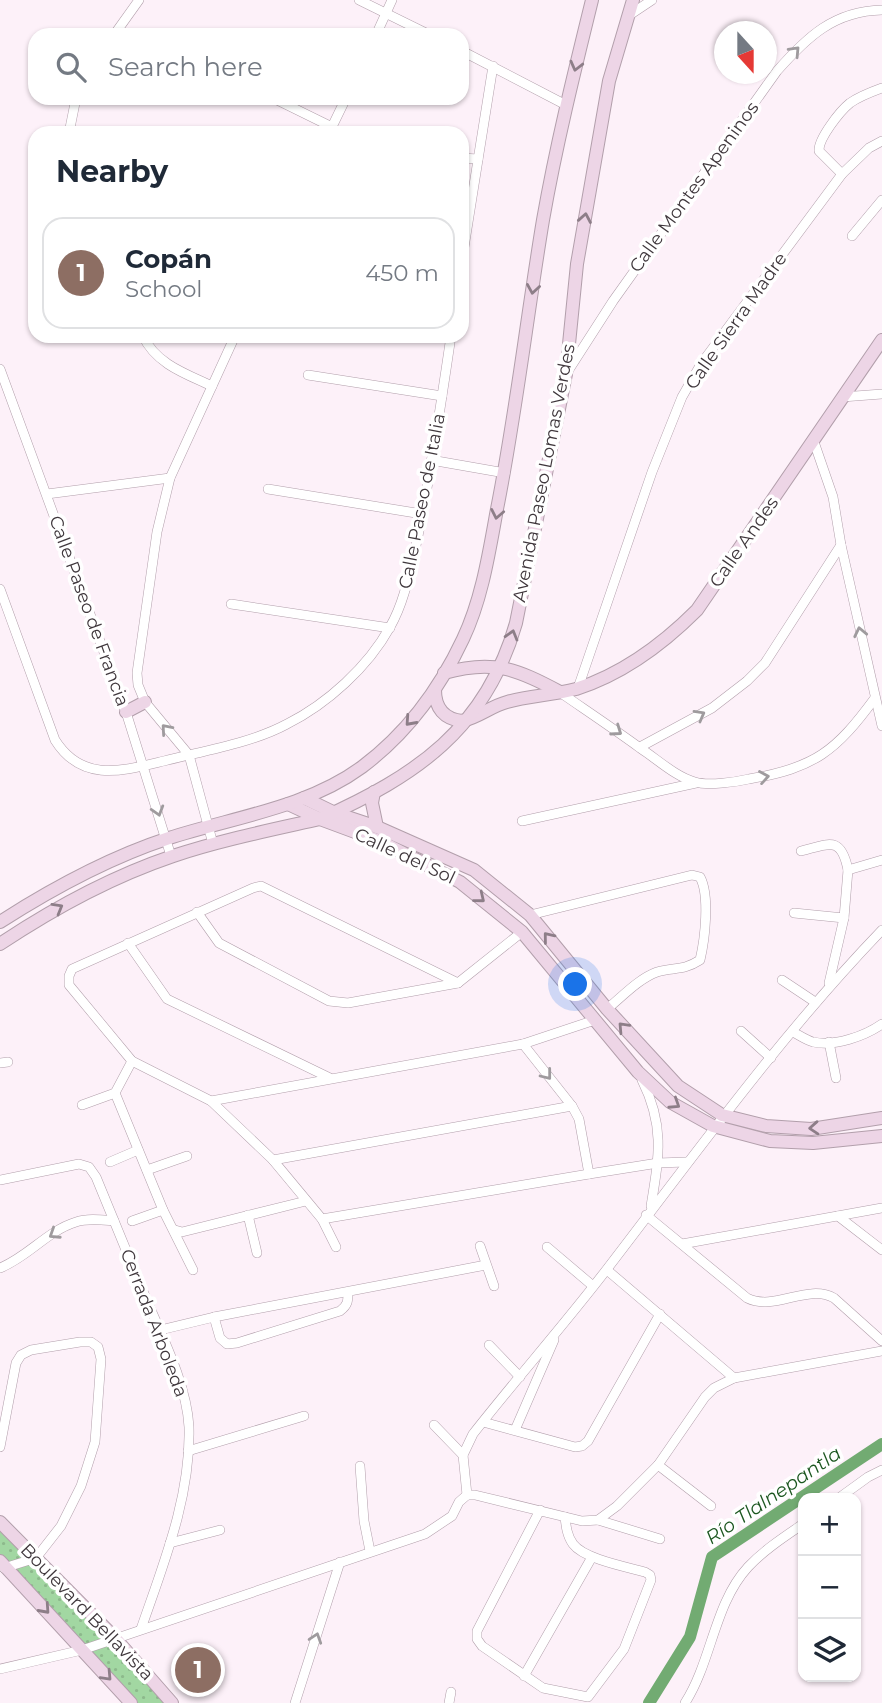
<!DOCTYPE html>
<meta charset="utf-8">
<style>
:root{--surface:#fff;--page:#f6f6f7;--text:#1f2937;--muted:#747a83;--line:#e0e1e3;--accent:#ea580c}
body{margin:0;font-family:Montserrat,sans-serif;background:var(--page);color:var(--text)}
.controls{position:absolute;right:21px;bottom:21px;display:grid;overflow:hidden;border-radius:14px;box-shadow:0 2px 5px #0004}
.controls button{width:63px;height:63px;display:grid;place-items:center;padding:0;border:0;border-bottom:2px solid var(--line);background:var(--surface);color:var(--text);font:35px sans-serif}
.compass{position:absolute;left:714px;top:21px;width:63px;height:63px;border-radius:50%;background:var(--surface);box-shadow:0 2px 5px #0004;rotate:159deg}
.you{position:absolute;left:576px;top:985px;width:24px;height:24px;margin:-18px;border:5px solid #fff;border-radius:50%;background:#1a73e8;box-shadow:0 0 0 10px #1a73e833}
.badge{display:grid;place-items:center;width:46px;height:46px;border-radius:50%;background:var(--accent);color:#fff;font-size:23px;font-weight:700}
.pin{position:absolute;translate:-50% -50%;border:4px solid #fff;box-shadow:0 2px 7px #0006}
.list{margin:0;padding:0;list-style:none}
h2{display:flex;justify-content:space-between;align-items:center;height:91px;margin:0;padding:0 28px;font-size:30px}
h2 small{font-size:23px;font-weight:400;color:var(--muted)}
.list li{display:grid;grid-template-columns:46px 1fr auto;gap:21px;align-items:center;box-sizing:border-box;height:112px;margin:0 14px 14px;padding:0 14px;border:2px solid var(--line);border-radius:21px}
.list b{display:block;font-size:26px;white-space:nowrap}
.list p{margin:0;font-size:23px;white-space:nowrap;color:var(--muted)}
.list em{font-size:23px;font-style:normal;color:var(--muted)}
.icon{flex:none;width:38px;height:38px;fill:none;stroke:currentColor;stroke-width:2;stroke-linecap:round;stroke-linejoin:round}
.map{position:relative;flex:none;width:882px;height:1703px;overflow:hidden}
.search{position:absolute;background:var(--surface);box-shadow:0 2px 5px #0004;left:28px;top:28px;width:441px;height:77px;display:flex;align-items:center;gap:18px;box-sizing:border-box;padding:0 24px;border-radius:21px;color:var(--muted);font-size:26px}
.panel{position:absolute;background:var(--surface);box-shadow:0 2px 5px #0004;left:28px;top:126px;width:441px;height:217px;border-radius:21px}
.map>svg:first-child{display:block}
.park{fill:url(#park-dots)}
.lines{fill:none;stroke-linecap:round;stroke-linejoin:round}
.canal{stroke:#72ab72;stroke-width:12}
.street-casing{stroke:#b29fab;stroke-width:10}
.secondary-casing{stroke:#b29fab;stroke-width:14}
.street{stroke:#fff;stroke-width:9}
.secondary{stroke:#edd5e6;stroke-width:12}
.oneway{stroke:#9f9b9e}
.oneway2{stroke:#8d7e88}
.labels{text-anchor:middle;stroke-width:7;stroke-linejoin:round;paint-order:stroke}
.street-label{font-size:18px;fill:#3f373c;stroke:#fff}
.water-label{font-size:19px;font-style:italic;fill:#1c5720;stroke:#fff}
</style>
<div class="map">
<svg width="882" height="1703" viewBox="0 0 882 1703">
<defs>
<pattern id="park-dots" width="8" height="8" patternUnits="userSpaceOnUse" patternTransform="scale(1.75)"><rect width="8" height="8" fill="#a2d7a2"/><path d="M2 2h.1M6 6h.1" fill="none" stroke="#8db98c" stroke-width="1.8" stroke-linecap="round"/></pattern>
</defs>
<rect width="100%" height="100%" fill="#fdf1f9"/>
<polygon class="park" points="0,1524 172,1703 131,1703 0,1561"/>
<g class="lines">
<polyline class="canal" points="649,1703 690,1637 712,1557 882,1444"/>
<defs>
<g id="street">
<polyline points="359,0 430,35"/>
<polyline points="628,16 652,0"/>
<polyline points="114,35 139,0"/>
<polyline points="376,35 392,0"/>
<polyline points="462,51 566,105"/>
<polyline points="273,98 332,127"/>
<polyline points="69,133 76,98"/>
<polyline points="329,133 346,98"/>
<polyline points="462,158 478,159"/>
<path d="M842,174L819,151C818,139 840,111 850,103C860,96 871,92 882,88"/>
<polyline points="852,236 882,200"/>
<polyline points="462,260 493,66"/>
<path d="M143,336C156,364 186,374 212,386"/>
<polyline points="0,369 126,712 171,856"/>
<path d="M568,371L613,301L777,71C807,37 834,11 882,10"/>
<polyline points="308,375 442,396"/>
<polyline points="842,397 882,394"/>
<polyline points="814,442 833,497 841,545 882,726"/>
<polyline points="431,460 505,473"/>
<polyline points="268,489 422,514"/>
<polyline points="47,494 170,478"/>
<path d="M0,589L55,740C82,783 122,771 164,761C203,751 252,743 287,724C327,704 368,667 390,627C405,601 410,570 417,541C431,473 441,404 451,336"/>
<polyline points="231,604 390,628"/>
<polyline points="578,688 652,472 682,397 701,364 842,174 869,148 882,141"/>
<path d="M561,693C587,711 614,729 640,748C657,759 676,777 695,782C708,786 736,782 749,779C815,768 836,751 875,698"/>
<polyline points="640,747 712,708 747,681 765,663 841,545"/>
<polyline points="522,821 696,783"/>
<polyline points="213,844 189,755 145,702 138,685 137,673 157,532 170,478 235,336"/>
<path d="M801,851C829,844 841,835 848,870"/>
<polyline points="197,912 219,943 329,1001 348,1003 458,983 522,932"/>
<polyline points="794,913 844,918"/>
<path d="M530,915L692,875L700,877C710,895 705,939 700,960C683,971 674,967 657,972C638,979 622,997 607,1009"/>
<polyline points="128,943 167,999 330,1078"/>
<polyline points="782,980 815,1002"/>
<polyline points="829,983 844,918 848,870 882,860"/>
<polyline points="741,1031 771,1058"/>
<path d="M793,1032C799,1035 806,1040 813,1042C834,1047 865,1036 882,1024"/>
<polyline points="829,1042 836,1078"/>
<polyline points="523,1044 572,1106 579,1119 589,1174"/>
<polyline points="132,1061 115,1093 163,1210 193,1270"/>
<polyline points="0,1063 8,1062"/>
<path d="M642,1080C665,1126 659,1157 651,1206"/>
<polyline points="211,1101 523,1044 595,1020"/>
<polyline points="82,1105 115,1093"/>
<polyline points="273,1160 572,1106"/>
<polyline points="110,1162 138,1150"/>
<polyline points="147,1170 187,1156"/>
<path d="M0,1180L79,1164L89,1167L96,1177C113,1218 130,1259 147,1301C163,1338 187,1386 189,1427C191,1497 163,1565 141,1629"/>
<polyline points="248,1215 257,1253"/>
<path d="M646,1215L747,1298C775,1312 807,1283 834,1298L882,1341"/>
<polyline points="838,1216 882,1250"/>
<polyline points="322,1219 589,1174 658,1163 686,1162"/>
<polyline points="132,1221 163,1210"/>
<polyline points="175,1230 182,1232 306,1201"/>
<polyline points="682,1244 882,1208"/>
<polyline points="480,1246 494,1286"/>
<polyline points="336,1247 322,1219 273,1160 211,1101 132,1061 69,985 69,976 72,969 253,888 261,886 458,983"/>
<polyline points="547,1247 593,1286"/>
<path d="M0,1268C28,1257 47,1231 76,1222C88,1218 102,1220 114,1221"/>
<polyline points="607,1270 734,1378"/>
<path d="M214,1317L220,1338L227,1344L237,1343L340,1311C348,1305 348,1301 348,1292"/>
<polyline points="160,1330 214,1317 486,1265"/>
<polyline points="489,1345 520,1377"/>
<polyline points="483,1422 575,1447 582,1446 588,1441 660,1314"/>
<polyline points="434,1425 463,1455"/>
<polyline points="515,1430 554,1340"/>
<polyline points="0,1447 16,1363 21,1355 31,1350 80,1342 91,1342 98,1347 101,1359 95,1442 81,1486 61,1526 36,1558 4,1568"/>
<polyline points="188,1451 304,1416"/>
<polyline points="658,1465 711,1506"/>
<polyline points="360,1466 364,1521 370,1551"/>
<path d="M467,1495L463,1455L473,1434C517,1378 564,1325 607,1269C696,1153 781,1035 882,930"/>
<polyline points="467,1495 475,1495 582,1521 598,1520 617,1506 658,1465 705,1397 714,1388 734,1378 882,1351"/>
<polyline points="839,1498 868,1477 882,1470"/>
<path d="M540,1510L477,1631V1639L482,1646L543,1688L588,1697L624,1649L651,1580L650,1575L645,1572C627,1567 584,1559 573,1544C567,1536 566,1526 565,1517"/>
<polyline points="598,1520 660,1539"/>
<polyline points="170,1543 220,1530"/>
<polyline points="0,1669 82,1650 425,1534 452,1516 459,1502 467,1495"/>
<polyline points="524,1676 592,1557"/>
<polyline points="295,1703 340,1562"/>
<polyline points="449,1703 451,1692"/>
<path d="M685,1703C712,1661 714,1604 748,1567C764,1550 784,1537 803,1524"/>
</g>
<g id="secondary">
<path d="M444,673C493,659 517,669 560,692"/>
<path d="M435,690C435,708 444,719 462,721C478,718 491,706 507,702C529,696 553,695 576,689C623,674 663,644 697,610L882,340"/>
<polyline points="126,712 145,702"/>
<polyline points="374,792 372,803 377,827"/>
<polyline points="304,798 335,813 377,827 474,870 530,915 607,1009 678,1086 722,1115 766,1126 811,1129 882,1118"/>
<polyline points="288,804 320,819 382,842 460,882 522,932 638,1072 670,1102 713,1126 770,1141 813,1143 882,1136"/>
<path d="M0,922C53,888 108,858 169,838C234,817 306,808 362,767C406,734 440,688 463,639C482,599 489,553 497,509C516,414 527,316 543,220C556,146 574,73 592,0"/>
<path d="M0,944C54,908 111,877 173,856C221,840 271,830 320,819C416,776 486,729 516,623L566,374L577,264L609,81L633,0"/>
<polyline points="0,1522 115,1638 172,1703"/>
<polyline points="0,1561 131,1703"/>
</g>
</defs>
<use href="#street" class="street-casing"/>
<use href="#secondary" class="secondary-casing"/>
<use href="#street" class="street"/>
<use href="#secondary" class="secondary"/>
</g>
<defs><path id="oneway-chevron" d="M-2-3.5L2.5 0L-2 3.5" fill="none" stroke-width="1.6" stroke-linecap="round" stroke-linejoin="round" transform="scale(1.75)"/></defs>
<g class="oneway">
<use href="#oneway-chevron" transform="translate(795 51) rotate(-47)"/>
<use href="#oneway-chevron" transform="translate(860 632) rotate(-102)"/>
<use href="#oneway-chevron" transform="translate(700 715) rotate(-29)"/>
<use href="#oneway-chevron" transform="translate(166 729) rotate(-131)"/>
<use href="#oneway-chevron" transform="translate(617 731) rotate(35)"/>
<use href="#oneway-chevron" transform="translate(764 777) rotate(-10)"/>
<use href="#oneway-chevron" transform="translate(158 811) rotate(73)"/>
<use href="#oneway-chevron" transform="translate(547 1075) rotate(52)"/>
<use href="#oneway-chevron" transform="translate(54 1234) rotate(147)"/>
<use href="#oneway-chevron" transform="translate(316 1638) rotate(-72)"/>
</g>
<g class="oneway2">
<use href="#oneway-chevron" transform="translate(576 66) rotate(104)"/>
<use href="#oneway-chevron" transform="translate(585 218) rotate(-80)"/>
<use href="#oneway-chevron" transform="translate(533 289) rotate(99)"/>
<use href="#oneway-chevron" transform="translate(497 514) rotate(101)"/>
<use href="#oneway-chevron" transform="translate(512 635) rotate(-74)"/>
<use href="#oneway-chevron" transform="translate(410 721) rotate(132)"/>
<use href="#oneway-chevron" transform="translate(480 898) rotate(39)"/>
<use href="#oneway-chevron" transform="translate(58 908) rotate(-30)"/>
<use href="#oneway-chevron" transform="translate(548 937) rotate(-129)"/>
<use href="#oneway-chevron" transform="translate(623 1027) rotate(-133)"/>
<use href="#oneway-chevron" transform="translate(675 1104) rotate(33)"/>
<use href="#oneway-chevron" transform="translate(814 1128) rotate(176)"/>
<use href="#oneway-chevron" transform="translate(45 1609) rotate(48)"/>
<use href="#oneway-chevron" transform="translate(107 1676) rotate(47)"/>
</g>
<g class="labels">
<g class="street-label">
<text transform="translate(694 187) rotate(-54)" y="6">Calle Montes Apeninos</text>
<text transform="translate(736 321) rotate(-55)" y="6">Calle Sierra Madre</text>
<text transform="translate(544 473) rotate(-79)" y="6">Avenida Paseo Lomas Verdes</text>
<text transform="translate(422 501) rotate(-79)" y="6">Calle Paseo de Italia</text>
<text transform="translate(744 542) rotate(-55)" y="6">Calle Andes</text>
<text transform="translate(89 611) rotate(70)" y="6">Calle Paseo de Francia</text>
<text transform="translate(405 856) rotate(25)" y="6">Calle del Sol</text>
<text transform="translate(154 1323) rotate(69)" y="6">Cerrada Arboleda</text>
<text transform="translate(87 1612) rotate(46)" y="6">Boulevard Bellavista</text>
</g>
<g class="water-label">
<text transform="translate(773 1495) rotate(-34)" y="7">Río Tlalnepantla</text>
</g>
</g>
</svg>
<div class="controls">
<button>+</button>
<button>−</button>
<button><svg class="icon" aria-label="layers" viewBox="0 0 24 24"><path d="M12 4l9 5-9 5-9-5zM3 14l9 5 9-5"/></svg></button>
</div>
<svg class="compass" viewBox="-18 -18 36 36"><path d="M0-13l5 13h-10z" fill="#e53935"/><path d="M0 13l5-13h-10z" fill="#747a83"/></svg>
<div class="you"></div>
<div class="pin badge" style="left:198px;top:1670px;background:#8d6e63">1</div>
<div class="search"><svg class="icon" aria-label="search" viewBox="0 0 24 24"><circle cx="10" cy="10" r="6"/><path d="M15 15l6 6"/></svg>Search here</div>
<section class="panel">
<h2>Nearby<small></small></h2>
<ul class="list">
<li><span class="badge" style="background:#8d6e63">1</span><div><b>Copán</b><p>School</p></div><em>450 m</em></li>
</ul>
</section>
</div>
